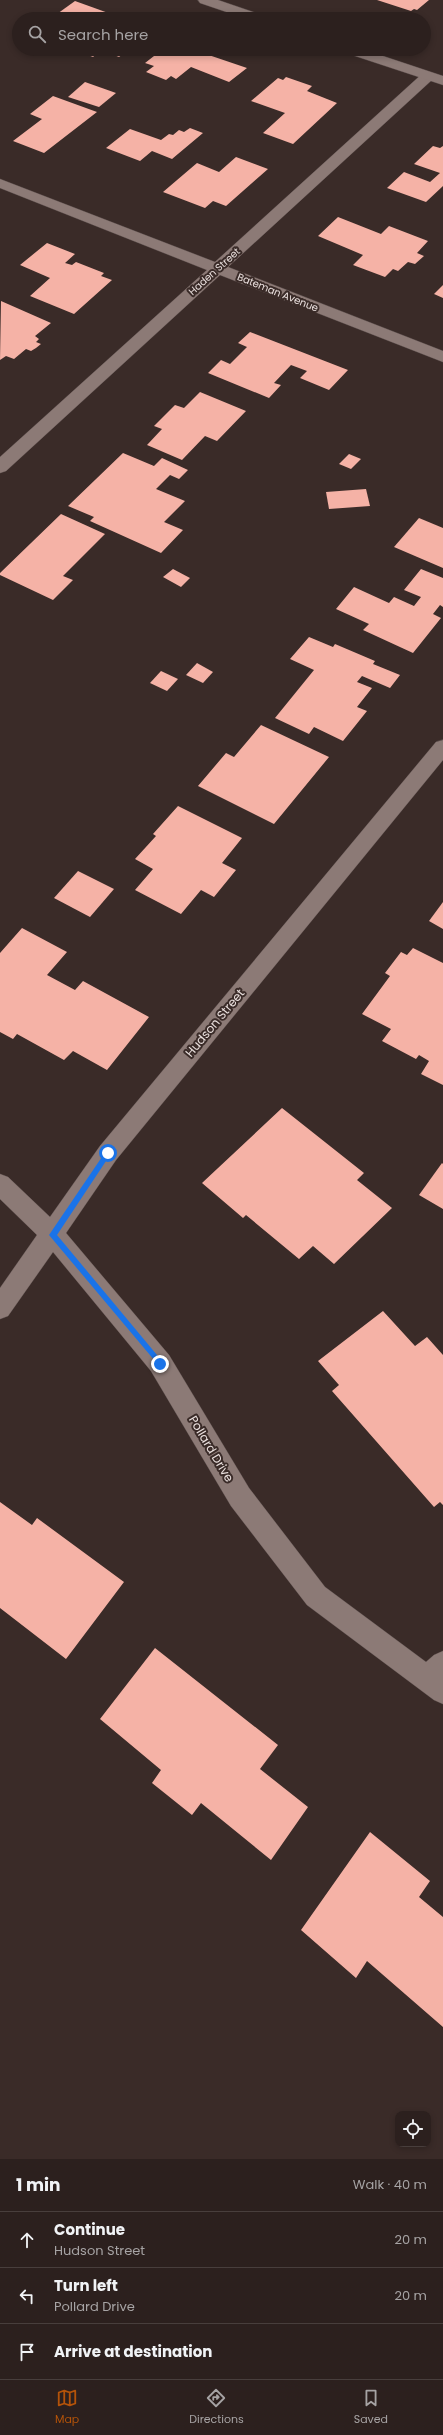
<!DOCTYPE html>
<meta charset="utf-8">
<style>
:root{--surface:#2c201e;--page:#382d2b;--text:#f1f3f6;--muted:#a6a3a4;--line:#483e3c;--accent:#b45309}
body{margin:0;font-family:Poppins,sans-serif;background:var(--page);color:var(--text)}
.controls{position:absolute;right:12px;bottom:12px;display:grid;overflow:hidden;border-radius:8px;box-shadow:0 2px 6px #0003}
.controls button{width:36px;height:36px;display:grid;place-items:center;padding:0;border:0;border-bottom:1px solid var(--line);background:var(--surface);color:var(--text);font:20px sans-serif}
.stop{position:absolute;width:12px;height:12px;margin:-9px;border:3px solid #1a73e8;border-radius:50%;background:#fff}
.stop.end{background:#1a73e8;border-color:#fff;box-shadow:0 1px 4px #0008}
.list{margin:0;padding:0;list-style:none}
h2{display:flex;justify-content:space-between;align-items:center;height:52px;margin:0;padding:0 16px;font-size:17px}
h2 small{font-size:13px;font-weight:400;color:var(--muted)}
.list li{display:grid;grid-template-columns:26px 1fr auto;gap:12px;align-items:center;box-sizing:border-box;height:56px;padding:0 16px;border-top:1px solid var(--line)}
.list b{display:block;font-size:15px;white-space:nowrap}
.list p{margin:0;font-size:13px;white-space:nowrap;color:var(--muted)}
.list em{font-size:13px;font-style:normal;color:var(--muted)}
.icon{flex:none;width:22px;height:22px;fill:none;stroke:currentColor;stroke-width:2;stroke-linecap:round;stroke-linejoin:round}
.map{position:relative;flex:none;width:443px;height:2159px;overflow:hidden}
.search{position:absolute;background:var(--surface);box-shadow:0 2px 6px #0003;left:12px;right:12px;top:12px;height:44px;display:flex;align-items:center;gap:10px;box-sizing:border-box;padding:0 14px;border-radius:22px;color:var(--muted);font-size:15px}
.sheet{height:220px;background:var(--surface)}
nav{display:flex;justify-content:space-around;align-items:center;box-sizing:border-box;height:56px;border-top:1px solid var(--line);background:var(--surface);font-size:11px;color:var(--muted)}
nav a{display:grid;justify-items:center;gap:2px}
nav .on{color:var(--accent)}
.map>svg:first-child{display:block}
.building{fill:#f5b2a6}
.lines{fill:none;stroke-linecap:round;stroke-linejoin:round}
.minor-casing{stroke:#564947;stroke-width:1}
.tertiary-casing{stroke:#564947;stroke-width:1}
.minor{fill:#8c7a76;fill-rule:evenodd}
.tertiary{fill:#8c7a76;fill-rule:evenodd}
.route{fill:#1a73e8}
.labels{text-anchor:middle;stroke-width:4;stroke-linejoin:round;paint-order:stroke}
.far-street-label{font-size:10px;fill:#ebe1df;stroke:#3a2b28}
.street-label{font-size:12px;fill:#ebe1df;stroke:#3a2b28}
</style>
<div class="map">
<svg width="443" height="2159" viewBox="0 0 443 2159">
<rect width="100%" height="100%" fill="#3a2b28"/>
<g class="building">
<polygon points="377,0 429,0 417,10 414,9 411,11"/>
<polygon points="75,1 125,19 50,19"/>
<polygon points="72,49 130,49 119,57 101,50 93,57"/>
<polygon points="163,49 191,49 247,68 229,82 191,67 176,79 171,76 166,80 146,72 154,66 145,63"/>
<polygon points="286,77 312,86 307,91 337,103 293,144 263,133 285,113 251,101 278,78 283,80"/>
<polygon points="85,82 116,93 99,107 68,97"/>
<polygon points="53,96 97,112 44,153 13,141 42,119 30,114"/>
<polygon points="190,128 203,133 172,159 152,151 140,161 106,148 130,129 161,140 169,134 173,135 179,130 184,132"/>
<polygon points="433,146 440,148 443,146 443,186 426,202 387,188 404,172 430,182 440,173 414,164"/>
<polygon points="236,157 268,169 226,206 213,201 205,208 163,192 197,163 219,172"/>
<polygon points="338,217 381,234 389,226 428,241 417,253 424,256 415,264 408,262 398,271 393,269 385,277 353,265 363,255 318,236"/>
<polygon points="47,243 75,254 65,263 72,265 76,262 104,273 101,276 112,280 74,314 30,296 50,278 20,265"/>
<polygon points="443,285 443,298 434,294"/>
<polygon points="1,301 51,323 35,336 39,339 36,342 41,344 36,348 31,351 26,349 14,359 6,356 0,360"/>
<polygon points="250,332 348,370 329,390 300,378 307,371 291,365 274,383 281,385 269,398 208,373 221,360 230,364 247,347 238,343"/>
<polygon points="200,392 246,411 217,441 205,436 182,460 147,445 162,429 154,426 175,405 184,408"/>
<polygon points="123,453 154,466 162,458 188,470 179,479 170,475 156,489 185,501 164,522 183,530 161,553 90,521 94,517 68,506"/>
<polygon points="349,454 361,459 351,469 339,464"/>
<polygon points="366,489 370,506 329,509 326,492"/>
<polygon points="61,514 105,534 63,576 73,580 53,600 0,575 0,573"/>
<polygon points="419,518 443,528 443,568 394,547"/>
<polygon points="173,569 190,578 181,587 163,577"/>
<polygon points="421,569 443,578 443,607 440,605 433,614 441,618 413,653 363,630 369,624 336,609 354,587 389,603 394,597 414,606 421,597 404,590"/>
<polygon points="309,637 333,647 335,644 375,661 373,664 400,675 390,688 362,676 357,682 372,688 357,707 367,711 343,741 314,727 309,734 275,718 314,670 290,659"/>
<polygon points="197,663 213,672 203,683 186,675"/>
<polygon points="161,671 178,679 167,691 150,683"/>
<polygon points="261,725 329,757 274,824 198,786 226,753 234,757"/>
<polygon points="178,806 242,838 222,863 236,870 214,897 201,890 181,914 135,890 153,869 135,859 156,836 153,834"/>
<polygon points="78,871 114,889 90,917 54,898"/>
<polygon points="443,902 443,929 429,921"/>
<polygon points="22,928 67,952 47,975 75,990 83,981 149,1017 107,1070 73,1051 64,1060 17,1034 13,1039 0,1032 0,953"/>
<polygon points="413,948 443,963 443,1085 421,1074 429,1061 419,1055 416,1059 382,1041 391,1029 362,1014 390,976 385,973 401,952 407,955"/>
<polygon points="282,1108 364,1173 357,1180 392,1208 334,1264 313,1246 299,1259 246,1215 243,1218 202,1183"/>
<polygon points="442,1163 443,1164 443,1209 419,1195"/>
<polygon points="383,1311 415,1346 427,1337 443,1355 443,1505 440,1502 434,1507 332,1391 339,1385 318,1361"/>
<polygon points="0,1502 32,1525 37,1518 124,1582 66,1659 0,1608"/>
<polygon points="155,1648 278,1745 260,1769 308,1807 271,1860 201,1803 192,1815 152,1783 161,1770 100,1719"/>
<polygon points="370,1832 430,1881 419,1897 443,1917 443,2027 367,1961 356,1978 301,1930"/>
</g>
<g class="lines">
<defs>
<g id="minor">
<polygon points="428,72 435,76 433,79 228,267 443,351 443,362 220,275 6,471 0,473 0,457 207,270 0,188 0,179 215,262 423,73"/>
<polygon points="443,740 443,760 116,1160 66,1233 169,1355 249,1488 325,1587 426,1662 434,1655 443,1651 443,1704 434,1700 307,1605 231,1506 151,1371 53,1252 8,1316 0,1319 0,1288 37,1235 0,1199 0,1174 8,1177 50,1217 100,1146 436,742"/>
</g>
<g id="tertiary">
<polygon points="198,0 218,0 265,16 267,19 247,19 200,3"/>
<polygon points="341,49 362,49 443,76 443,85 343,52"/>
</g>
</defs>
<use href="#minor" class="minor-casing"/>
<use href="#tertiary" class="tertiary-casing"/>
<use href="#minor" class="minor"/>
<use href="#tertiary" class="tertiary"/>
</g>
<polygon class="route" points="106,1151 110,1151 110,1155 57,1235 162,1361 163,1364 160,1367 49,1235"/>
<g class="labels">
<g class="far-street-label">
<text transform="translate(214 271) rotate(-42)" y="4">Haden Street</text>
<text transform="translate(278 292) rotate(22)" y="4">Bateman Avenue</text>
</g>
<g class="street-label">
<text transform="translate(215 1023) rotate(-50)" y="4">Hudson Street</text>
<text transform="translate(211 1449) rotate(59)" y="4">Pollard Drive</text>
</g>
</g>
</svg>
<div class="controls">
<button><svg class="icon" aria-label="locate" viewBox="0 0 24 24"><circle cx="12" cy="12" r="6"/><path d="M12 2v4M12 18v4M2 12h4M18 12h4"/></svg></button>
</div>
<div class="stop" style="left:108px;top:1153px"></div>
<div class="stop end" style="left:160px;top:1364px"></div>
<div class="search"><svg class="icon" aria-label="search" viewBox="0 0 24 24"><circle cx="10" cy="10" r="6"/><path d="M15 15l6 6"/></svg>Search here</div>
</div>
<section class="sheet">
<h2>1 min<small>Walk · 40 m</small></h2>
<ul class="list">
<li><svg class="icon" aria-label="ahead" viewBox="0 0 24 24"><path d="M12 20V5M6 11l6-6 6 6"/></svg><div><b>Continue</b><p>Hudson Street</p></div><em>20 m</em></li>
<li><svg class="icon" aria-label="left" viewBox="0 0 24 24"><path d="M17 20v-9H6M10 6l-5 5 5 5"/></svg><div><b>Turn left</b><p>Pollard Drive</p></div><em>20 m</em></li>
<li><svg class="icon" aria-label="arrive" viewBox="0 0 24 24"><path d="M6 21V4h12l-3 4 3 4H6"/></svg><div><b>Arrive at destination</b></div></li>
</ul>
</section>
<nav>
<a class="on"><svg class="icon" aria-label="map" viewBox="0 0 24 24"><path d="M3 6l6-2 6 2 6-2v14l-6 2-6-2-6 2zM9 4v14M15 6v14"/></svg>Map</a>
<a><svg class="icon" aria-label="directions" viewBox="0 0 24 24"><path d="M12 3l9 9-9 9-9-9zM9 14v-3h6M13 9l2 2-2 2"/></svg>Directions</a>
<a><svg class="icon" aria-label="saved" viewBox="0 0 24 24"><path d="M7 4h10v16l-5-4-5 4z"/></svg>Saved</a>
</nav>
